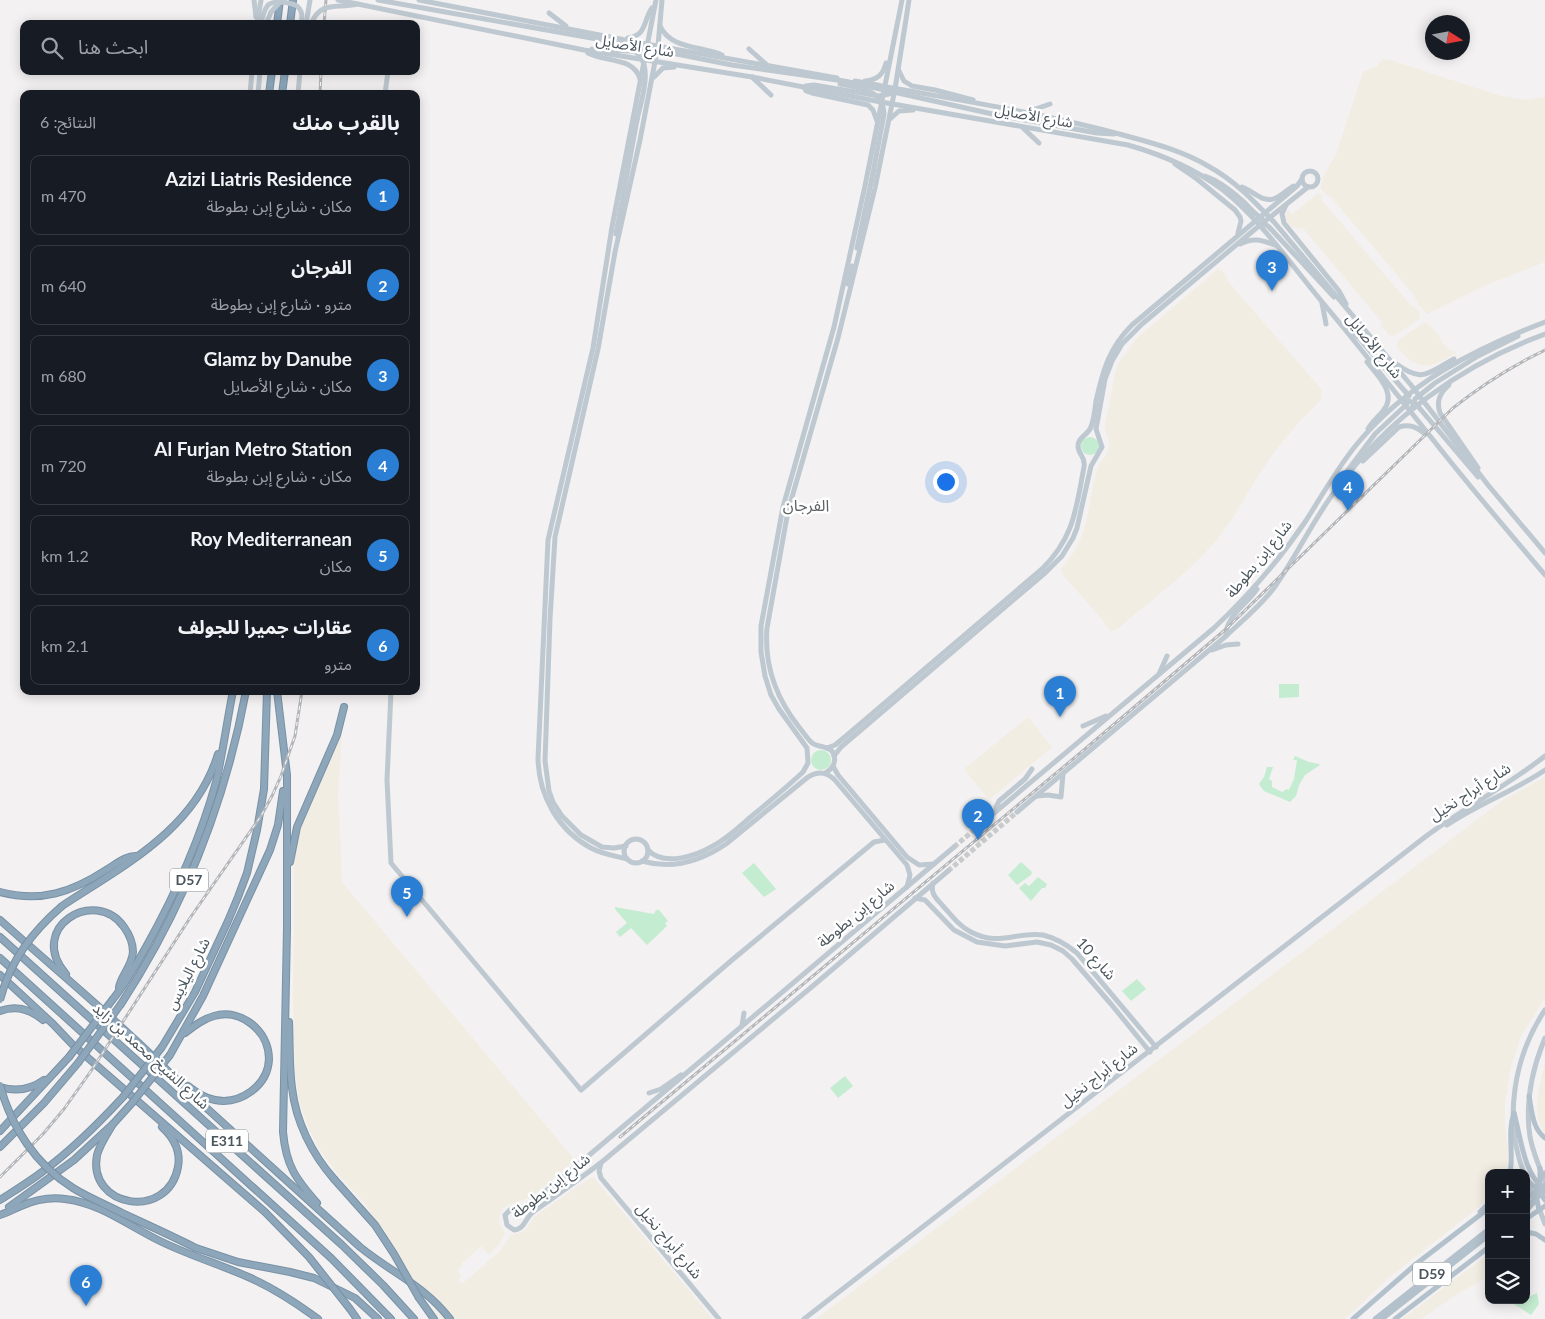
<!DOCTYPE html>
<html lang="ar">
<meta charset="utf-8">
<style>
:root{--surface:#171b24;--page:#242831;--text:#f1f3f6;--muted:#9ea1a6;--line:#363941;--accent:#2a7ed4}
body{margin:0;font-family:Lato,"Noto Sans Arabic",sans-serif;background:var(--page);color:var(--text);direction:rtl}
.controls{position:absolute;right:15px;bottom:15px;display:grid;overflow:hidden;border-radius:10px;box-shadow:0 2px 12px #0003}
.controls button{width:45px;height:45px;display:grid;place-items:center;padding:0;border:0;border-bottom:1px solid var(--line);background:var(--surface);color:var(--text);font:25px sans-serif}
.compass{position:absolute;left:1425px;top:15px;width:45px;height:45px;border-radius:50%;background:var(--surface);box-shadow:0 2px 12px #0003;rotate:101deg}
.you{position:absolute;left:945px;top:481px;width:18px;height:18px;margin:-12px;border:4px solid #fff;border-radius:50%;background:#1a73e8;box-shadow:0 0 0 8px #1a73e833}
.badge{display:grid;place-items:center;width:32px;height:32px;border-radius:50%;background:var(--accent);color:#fff;font-size:16px;font-weight:700}
.pin{position:absolute;translate:-50% -41px;filter:drop-shadow(0 1px 2px #0008)}
.pin::after{content:'';position:absolute;top:26px;width:18px;height:15px;background:inherit;clip-path:polygon(0 0,100% 0,50% 100%)}
.list{margin:0;padding:0;list-style:none}
h2{display:flex;justify-content:space-between;align-items:center;height:65px;margin:0;padding:0 20px;font-size:21px}
h2 small{font-size:16px;font-weight:400;color:var(--muted)}
.list li{display:grid;grid-template-columns:32px 1fr auto;gap:15px;align-items:center;box-sizing:border-box;height:80px;margin:0 10px 10px;padding:0 10px;border:1px solid var(--line);border-radius:10px}
.list b{display:block;font-size:19px;white-space:nowrap}
.list p{margin:0;font-size:16px;white-space:nowrap;color:var(--muted)}
.list em{font-size:16px;font-style:normal;color:var(--muted)}
.icon{flex:none;width:28px;height:28px;fill:none;stroke:currentColor;stroke-width:2;stroke-linecap:round;stroke-linejoin:round}
.map{position:relative;flex:none;width:1545px;height:1319px;overflow:hidden;direction:ltr}
.search{position:absolute;background:var(--surface);box-shadow:0 2px 12px #0003;left:20px;top:20px;width:400px;height:55px;display:flex;align-items:center;gap:12px;box-sizing:border-box;padding:0 18px;border-radius:10px;color:var(--muted);font-size:19px}
.panel{position:absolute;background:var(--surface);box-shadow:0 2px 12px #0003;left:20px;top:90px;width:400px;height:605px;border-radius:10px;direction:rtl}
.map>svg:first-child{display:block}
.green{fill:#c4ecd1}
.sand{fill:#f2ede3}
.lines{fill:none;stroke-linecap:round;stroke-linejoin:round}
.secondary-tunnel{stroke:#c9cacc;stroke-width:5;stroke-dasharray:5 2.5;stroke-linecap:butt}
.highway-casing{stroke:#7891a6;stroke-width:8}
.secondary{stroke:#bec8d0;stroke-width:5}
.primary{stroke:#b3c1cc;stroke-width:5}
.highway{stroke:#8da6ba;stroke-width:6}
.rail-casing{stroke:#b3b6ba;stroke-width:3}
.rail{stroke:#fff;stroke-width:1;stroke-dasharray:4;stroke-linecap:butt}
.highway-bridge-casing{stroke:#7891a6;stroke-width:8;stroke-linecap:butt}
.secondary-bridge{stroke:#bec8d0;stroke-width:5}
.primary-bridge{stroke:#b3c1cc;stroke-width:5}
.highway-bridge{stroke:#8da6ba;stroke-width:6}
.labels{text-anchor:middle;stroke-width:5;stroke-linejoin:round;paint-order:stroke}
.shield{fill:#fff;stroke:#80888d;stroke-width:1}
.shield-label{font-size:14px;font-weight:bold;fill:#4a555c}
.street-label{font-size:15px;fill:#4a555c;stroke:#fff}
.neighbourhood-label{font-size:16px;fill:#5e6165;stroke:#fff}
</style>
<div class="map">
<svg width="1545" height="1319" viewBox="0 0 1545 1319">
<rect width="100%" height="100%" fill="#f3f1f1"/>
<g class="green">
<circle cx="1090" cy="446" r="9"/>
<polygon points="1279,684 1299,684 1299,697 1279,698"/>
<circle cx="821" cy="760" r="10"/>
<polygon points="1295,756 1309,762 1319,764 1320,765 1305,775 1299,785 1296,796 1290,802 1264,791 1259,784 1264,777 1267,767 1273,767 1269,779 1272,781 1272,787 1282,792 1287,789 1289,790 1294,779 1297,760 1293,760"/>
<polygon points="1021,862 1032,872 1031,875 1017,885 1008,875"/>
<polygon points="754,863 776,889 764,897 742,873"/>
<polygon points="1038,877 1047,884 1045,888 1042,888 1031,901 1019,888 1025,883 1029,886"/>
<polygon points="615,907 654,914 656,910 659,910 668,921 665,923 667,926 647,945 631,928 620,937 616,932 627,923 615,909"/>
<polygon points="1137,979 1146,989 1131,1001 1122,991"/>
<polygon points="845,1076 853,1086 838,1098 830,1088"/>
<polygon points="1537,1293 1539,1304 1531,1315 1514,1304 1522,1300 1526,1300 1526,1298"/>
</g>
<g class="sand">
<path d="M1383,59L1390,60L1501,96L1526,100L1545,97V262L1484,286L1427,314L1416,301L1413,294L1331,197L1328,196L1321,189C1320,178 1332,163 1337,152L1363,72L1377,66Z"/>
<path d="M1318,193L1322,196L1321,199L1411,306H1414L1420,313L1419,319L1394,336L1389,335L1380,324L1382,322L1302,227L1299,229C1290,227 1287,225 1285,216L1288,210L1292,215Z"/>
<path d="M1218,269L1223,272L1227,277V280L1321,389L1322,396L1320,401C1301,420 1283,439 1268,461C1249,488 1235,519 1213,544C1185,576 1149,602 1116,630L1111,631L1105,625L1106,624L1062,574L1061,569C1091,535 1086,510 1097,470C1100,461 1108,456 1109,446C1110,438 1104,433 1105,424L1115,374L1118,364L1129,348L1136,339Z"/>
<path d="M1424,323H1426C1439,330 1441,350 1457,352C1429,369 1420,373 1397,347V341Z"/>
<polygon points="1028,717 1052,747 989,800 964,769"/>
<path d="M342,730L338,793L342,882L573,1158V1161C557,1174 542,1191 524,1200C515,1204 506,1202 501,1212C496,1221 501,1226 505,1233C502,1242 495,1249 489,1255L481,1246L462,1263L463,1265L458,1270L461,1275L459,1280L462,1284L500,1251L511,1235L525,1231L535,1216L584,1182L593,1177L713,1319H441L394,1251L366,1205L340,1177L321,1152L309,1129L299,1102L295,1073L293,1004L294,921V860L297,840L301,828Z"/>
<polygon points="1545,777 1545,998 1521,1036 1511,1067 1505,1102 1505,1129 1509,1155 1508,1172 1489,1173 1489,1199 1391,1276 1345,1319 816,1319 1502,801"/>
<path d="M1545,1064V1134C1531,1115 1539,1085 1545,1064Z"/>
<polygon points="1489,1254 1489,1276 1454,1296 1421,1319 1402,1319"/>
</g>
<g class="lines">
<g class="secondary-tunnel">
<polyline points="954,847 987,819"/>
<polyline points="948,871 1017,812"/>
</g>
<defs>
<g id="highway">
<polyline points="277,24 280,0"/>
<polyline points="290,24 293,0"/>
<polyline points="269,94 272,71"/>
<polyline points="282,94 285,71"/>
<path d="M277,691L287,775V929L283,1132C286,1166 296,1179 317,1203"/>
<polyline points="290,862 297,827 337,735 344,707"/>
<path d="M0,892C41,903 72,892 106,870C115,865 126,855 137,856"/>
<path d="M62,906C124,865 195,830 218,754"/>
<path d="M0,920C64,977 131,1032 191,1094L360,1247C392,1273 425,1286 450,1319"/>
<polyline points="0,937 342,1245 383,1285 414,1319"/>
<polyline points="0,958 331,1258 391,1319"/>
<path d="M66,974C26,928 95,886 124,927C129,934 133,943 133,952C132,966 122,974 119,987"/>
<polyline points="0,975 53,1024 72,1044 265,1212"/>
<path d="M113,999C126,983 136,965 146,947C175,895 200,840 216,782C223,752 227,721 233,691"/>
<path d="M121,1004C183,909 225,803 246,691"/>
<path d="M0,1011C16,1005 30,1009 43,1020"/>
<path d="M289,1022C290,1044 289,1066 292,1088C296,1122 312,1154 334,1179"/>
<path d="M185,1033C194,1026 203,1019 214,1016C241,1008 269,1031 269,1059C268,1086 240,1105 215,1100C204,1098 196,1092 188,1086"/>
<polyline points="162,1047 195,992 228,921 238,897 247,873 257,830 264,789 267,691"/>
<polyline points="170,1055 203,996 270,850 278,825 283,791"/>
<path d="M0,1087C16,1092 30,1090 44,1080"/>
<path d="M113,1124C107,1134 100,1144 97,1155C87,1208 168,1221 178,1167C181,1151 174,1138 162,1127"/>
<polyline points="0,1131 69,1057"/>
<polyline points="0,1147 44,1103 78,1063"/>
<path d="M0,1200C14,1191 29,1182 42,1172C72,1150 98,1124 123,1097"/>
<polyline points="9,1207 74,1160 113,1124 132,1103"/>
<path d="M0,1215C7,1213 14,1209 21,1206C35,1200 50,1197 65,1199C101,1203 130,1227 162,1242C189,1255 218,1264 246,1276C272,1287 295,1302 318,1319"/>
<polyline points="196,1248 238,1262 290,1272 314,1278 355,1298 378,1319"/>
<polyline points="419,1298 434,1319"/>
<polyline points="350,1309 357,1319"/>
</g>
</defs>
<use href="#highway" class="highway-casing"/>
<g class="secondary">
<polyline points="254,0 256,17"/>
<path d="M338,0L584,50L752,77L881,102L1128,145C1163,155 1194,168 1223,190C1262,221 1291,265 1323,303C1361,348 1397,395 1434,441C1470,487 1508,531 1545,575"/>
<polyline points="419,0 646,44 837,78"/>
<polyline points="549,13 566,26"/>
<polyline points="257,24 261,0"/>
<polyline points="306,24 310,0"/>
<path d="M660,26C670,49 702,46 722,55"/>
<path d="M628,38C647,35 643,21 652,8"/>
<polyline points="592,49 646,52"/>
<polyline points="749,49 767,65"/>
<path d="M588,53C605,62 634,57 640,79"/>
<polyline points="899,71 904,81 912,86 935,90 973,100"/>
<polyline points="654,77 663,68 674,67"/>
<polyline points="752,77 771,95"/>
<path d="M855,81C944,98 1035,111 1123,135C1152,143 1181,150 1208,166C1234,180 1254,201 1274,222L1411,385L1488,485L1545,553"/>
<path d="M865,81C877,80 883,75 886,63"/>
<polyline points="806,86 814,85 879,96 889,94 893,91"/>
<polyline points="804,87 806,91 812,93 868,105 873,110 877,121"/>
<polyline points="250,94 252,71"/>
<polyline points="258,94 260,71"/>
<polyline points="298,94 300,71"/>
<polyline points="385,94 388,71"/>
<polyline points="1027,112 1050,104"/>
<polyline points="890,119 899,111 913,110"/>
<polyline points="1064,127 1097,133 1114,134"/>
<polyline points="1023,128 1039,143"/>
<polyline points="1175,164 1197,179 1235,210 1240,217 1241,221 1238,233"/>
<circle cx="1310" cy="179" r="8"/>
<path d="M1205,176C1220,181 1233,192 1244,202C1250,208 1255,215 1262,218"/>
<path d="M1242,187C1254,191 1263,204 1276,198C1283,195 1287,189 1294,186"/>
<polyline points="1286,205 1282,214 1284,223 1339,291 1346,304"/>
<polyline points="1262,222 1269,227 1334,297"/>
<polyline points="616,234 637,120"/>
<path d="M1240,244C1253,237 1262,240 1275,245"/>
<polyline points="857,248 872,178"/>
<polyline points="848,284 852,266"/>
<polyline points="1322,303 1326,324"/>
<polyline points="1346,327 1359,338 1409,396"/>
<path d="M1367,362C1377,375 1398,394 1383,411C1378,417 1372,422 1368,429"/>
<path d="M1395,363C1423,384 1427,373 1454,359"/>
<path d="M1449,385C1440,393 1436,401 1440,413L1478,468"/>
<polyline points="1402,400 1409,401 1416,404 1478,477"/>
<polyline points="1411,411 1415,399 1435,383 1478,356 1518,336"/>
<path d="M1363,461L1399,427C1410,424 1417,427 1425,434"/>
<polyline points="1348,470 1375,434 1407,404"/>
<path d="M1226,636C1225,617 1247,604 1257,589"/>
<polyline points="1212,650 1226,645 1238,644"/>
<polyline points="1159,674 1167,656"/>
<polyline points="391,691 387,780 391,863 581,1090 732,960 874,842 885,840"/>
<polyline points="1083,726 1106,716"/>
<path d="M827,748L835,745L846,736L1042,569C1074,538 1076,509 1084,467C1086,456 1078,455 1078,446C1078,437 1088,435 1091,427C1094,419 1095,409 1096,401C1103,370 1109,348 1132,325L1284,197L1297,186L1302,179"/>
<polyline points="834,756 841,747 1045,573 1062,556 1073,538 1077,528 1091,466 1102,447 1096,429 1105,379 1112,361 1122,344 1142,324 1254,230 1308,187"/>
<polyline points="833,766 838,775 907,857 919,865 934,864"/>
<path d="M825,773C833,769 838,760 832,751C826,745 817,748 811,742C807,738 803,732 799,727C776,698 764,665 767,628L788,511L838,338L875,188L895,89L909,0"/>
<polyline points="1037,796 1048,795 1061,797 1063,774"/>
<polyline points="996,811 996,807 999,801 1025,779 1032,769"/>
<path d="M1017,812L1226,636C1242,621 1260,606 1274,588C1296,557 1312,522 1335,491C1388,418 1461,365 1545,334"/>
<path d="M987,819L1214,628C1249,595 1278,562 1305,522C1322,496 1337,468 1357,444C1408,383 1472,350 1545,322"/>
<path d="M1447,825C1478,804 1514,791 1545,770"/>
<circle cx="636" cy="851" r="12"/>
<polyline points="626,846 614,848 602,847 581,835 562,816 553,802 549,791 545,761 550,619 555,537 598,349 615,252 640,140 658,46 662,0"/>
<path d="M648,850C664,867 696,856 713,846C728,838 740,826 753,815C770,801 787,787 803,772L808,763L807,748L779,709L771,695L765,676L761,652V626L783,507L834,327L865,186L902,0"/>
<path d="M627,859C615,856 602,854 591,848C558,830 539,796 538,759L548,540L593,348L612,227L656,0"/>
<path d="M642,861C673,870 701,861 726,844L808,777C817,771 826,772 834,779L907,865L910,875L907,887"/>
<path d="M948,871L814,985L603,1161C580,1179 557,1195 533,1212C525,1218 525,1229 514,1230L507,1225L505,1215L510,1210L526,1206L555,1184L954,847"/>
<path d="M933,883C930,894 937,899 943,906C952,916 959,926 971,932C999,947 1017,931 1043,935C1056,938 1066,944 1077,953L1156,1047"/>
<polyline points="915,898 925,900 954,930 977,942 1005,946 1037,942 1051,945 1063,951 1072,959 1111,1004 1150,1052"/>
<polyline points="742,1026 744,1013"/>
<path d="M1545,1038C1532,1069 1525,1104 1530,1137C1533,1152 1539,1167 1545,1181"/>
<polyline points="649,1093 661,1089 681,1075"/>
<polyline points="601,1163 599,1171 601,1178 719,1319"/>
<path d="M1524,1173C1503,1120 1514,1056 1545,1010"/>
<polyline points="1527,1180 1534,1198"/>
<polyline points="1539,1208 1545,1224"/>
<path d="M804,1319L1425,837C1464,808 1507,786 1545,756"/>
</g>
<g class="primary">
<path d="M1529,1096C1532,1111 1532,1128 1545,1138"/>
<path d="M1514,1113C1520,1133 1524,1178 1545,1188"/>
<polyline points="1540,1168 1540,1187"/>
<path d="M1510,1173C1514,1153 1507,1133 1514,1113"/>
<polyline points="1526,1179 1539,1191 1545,1200"/>
<path d="M1539,1210C1536,1195 1533,1185 1545,1173"/>
<polyline points="1526,1211 1536,1200"/>
<polyline points="1480,1212 1489,1203"/>
<polyline points="1526,1219 1545,1206"/>
<polyline points="1526,1232 1536,1234 1545,1240"/>
<polyline points="1353,1319 1416,1264 1489,1208"/>
<polyline points="1375,1319 1489,1229"/>
<polyline points="1382,1319 1489,1235"/>
<polyline points="1395,1319 1489,1247"/>
</g>
<use href="#highway" class="highway"/>
<defs>
<g id="rail">
<polyline points="324,24 326,0"/>
<polyline points="320,94 321,71"/>
<path d="M620,1137L1085,749L1226,629L1453,408C1482,385 1512,366 1545,350"/>
<polyline points="0,1177 43,1134 64,1109 91,1071 190,918 261,816 272,796 281,776 295,736 302,691"/>
</g>
</defs>
<use href="#rail" class="rail-casing"/>
<use href="#rail" class="rail"/>
<defs>
<g id="highway-bridge">
<path d="M0,1000C10,961 32,932 62,906"/>
<polyline points="69,1057 113,999"/>
<polyline points="78,1063 121,1004"/>
<path d="M0,1085C11,1127 36,1165 73,1188C89,1198 107,1205 124,1214C148,1225 172,1236 196,1248"/>
<polyline points="123,1097 162,1047"/>
<polyline points="132,1103 170,1055"/>
<polyline points="334,1179 375,1225 394,1254 419,1298"/>
<polyline points="265,1212 309,1257 350,1309"/>
</g>
</defs>
<use href="#highway-bridge" class="highway-bridge-casing"/>
<g class="secondary-bridge">
<polyline points="378,0 631,45 732,65 844,81 997,115 1064,127"/>
<path d="M261,24C262,18 264,10 268,5C274,0 294,2 299,8C303,13 302,18 301,24"/>
<polyline points="266,24 271,12 280,2"/>
<path d="M311,24C321,0 336,9 357,4"/>
<path d="M605,43C614,45 624,46 632,50C656,61 641,101 637,120"/>
<path d="M840,84C859,88 883,89 884,114L872,178"/>
</g>
<g class="primary-bridge">
<polyline points="1526,1199 1545,1185"/>
<polyline points="1526,1206 1545,1191"/>
</g>
<use href="#highway-bridge" class="highway-bridge"/>
</g>
<g class="labels">
<g class="shield">
<rect x="170" y="868.5" width="38" height="23" rx="4"/>
<rect x="206" y="1129.5" width="42" height="23" rx="4"/>
<rect x="1413" y="1262.5" width="38" height="23" rx="4"/>
</g>
<g class="shield-label">
<text x="189" y="885">D57</text>
<text x="227" y="1146">E311</text>
<text x="1432" y="1279">D59</text>
</g>
<g class="street-label">
<text transform="translate(635 46) rotate(9)" y="5">شارع الأصايل</text>
<text transform="translate(1034 116) rotate(10)" y="5">شارع الأصايل</text>
<text transform="translate(1374 346) rotate(51)" y="5">شارع الأصايل</text>
<text transform="translate(1259 559) rotate(-51)" y="5">شارع إبن بطوطة</text>
<text transform="translate(1470 792) rotate(-33)" y="5">شارع أبراج نخيل</text>
<text transform="translate(856 914) rotate(-40)" y="5">شارع إبن بطوطة</text>
<text transform="translate(1096 959) rotate(48)" y="5">شارع 10</text>
<text transform="translate(188 974) rotate(-63)" y="5">شارع اليلايس</text>
<text transform="translate(151 1056) rotate(42)" y="5">شارع الشيخ محمد بن زايد</text>
<text transform="translate(1099 1075) rotate(-38)" y="5">شارع أبراج نخيل</text>
<text transform="translate(551 1186) rotate(-38)" y="5">شارع إبن بطوطة</text>
<text transform="translate(669 1241) rotate(50)" y="5">شارع أبراج نخيل</text>
</g>
<g class="neighbourhood-label">
<text x="806" y="511">الفرجان</text>
</g>
</g>
</svg>
<div class="controls">
<button>+</button>
<button>−</button>
<button><svg class="icon" aria-label="layers" viewBox="0 0 24 24"><path d="M12 4l9 5-9 5-9-5zM3 14l9 5 9-5"/></svg></button>
</div>
<svg class="compass" viewBox="-18 -18 36 36"><path d="M0-13l5 13h-10z" fill="#e53935"/><path d="M0 13l5-13h-10z" fill="#9ea1a6"/></svg>
<div class="you"></div>
<div class="pin badge" style="left:1060px;top:717px">1</div>
<div class="pin badge" style="left:978px;top:840px">2</div>
<div class="pin badge" style="left:1272px;top:291px">3</div>
<div class="pin badge" style="left:1348px;top:511px">4</div>
<div class="pin badge" style="left:407px;top:917px">5</div>
<div class="pin badge" style="left:86px;top:1306px">6</div>
<div class="search"><svg class="icon" aria-label="search" viewBox="0 0 24 24"><circle cx="10" cy="10" r="6"/><path d="M15 15l6 6"/></svg>ابحث هنا</div>
<section class="panel">
<h2>بالقرب منك<small>النتائج: 6</small></h2>
<ul class="list">
<li><span class="badge">1</span><div><b>Azizi Liatris Residence</b><p>مكان · شارع إبن بطوطة</p></div><em>470 m</em></li>
<li><span class="badge">2</span><div><b>الفرجان</b><p>مترو · شارع إبن بطوطة</p></div><em>640 m</em></li>
<li><span class="badge">3</span><div><b>Glamz by Danube</b><p>مكان · شارع الأصايل</p></div><em>680 m</em></li>
<li><span class="badge">4</span><div><b>Al Furjan Metro Station</b><p>مكان · شارع إبن بطوطة</p></div><em>720 m</em></li>
<li><span class="badge">5</span><div><b>Roy Mediterranean</b><p>مكان</p></div><em>1.2 km</em></li>
<li><span class="badge">6</span><div><b>عقارات جميرا للجولف</b><p>مترو</p></div><em>2.1 km</em></li>
</ul>
</section>
</div>
